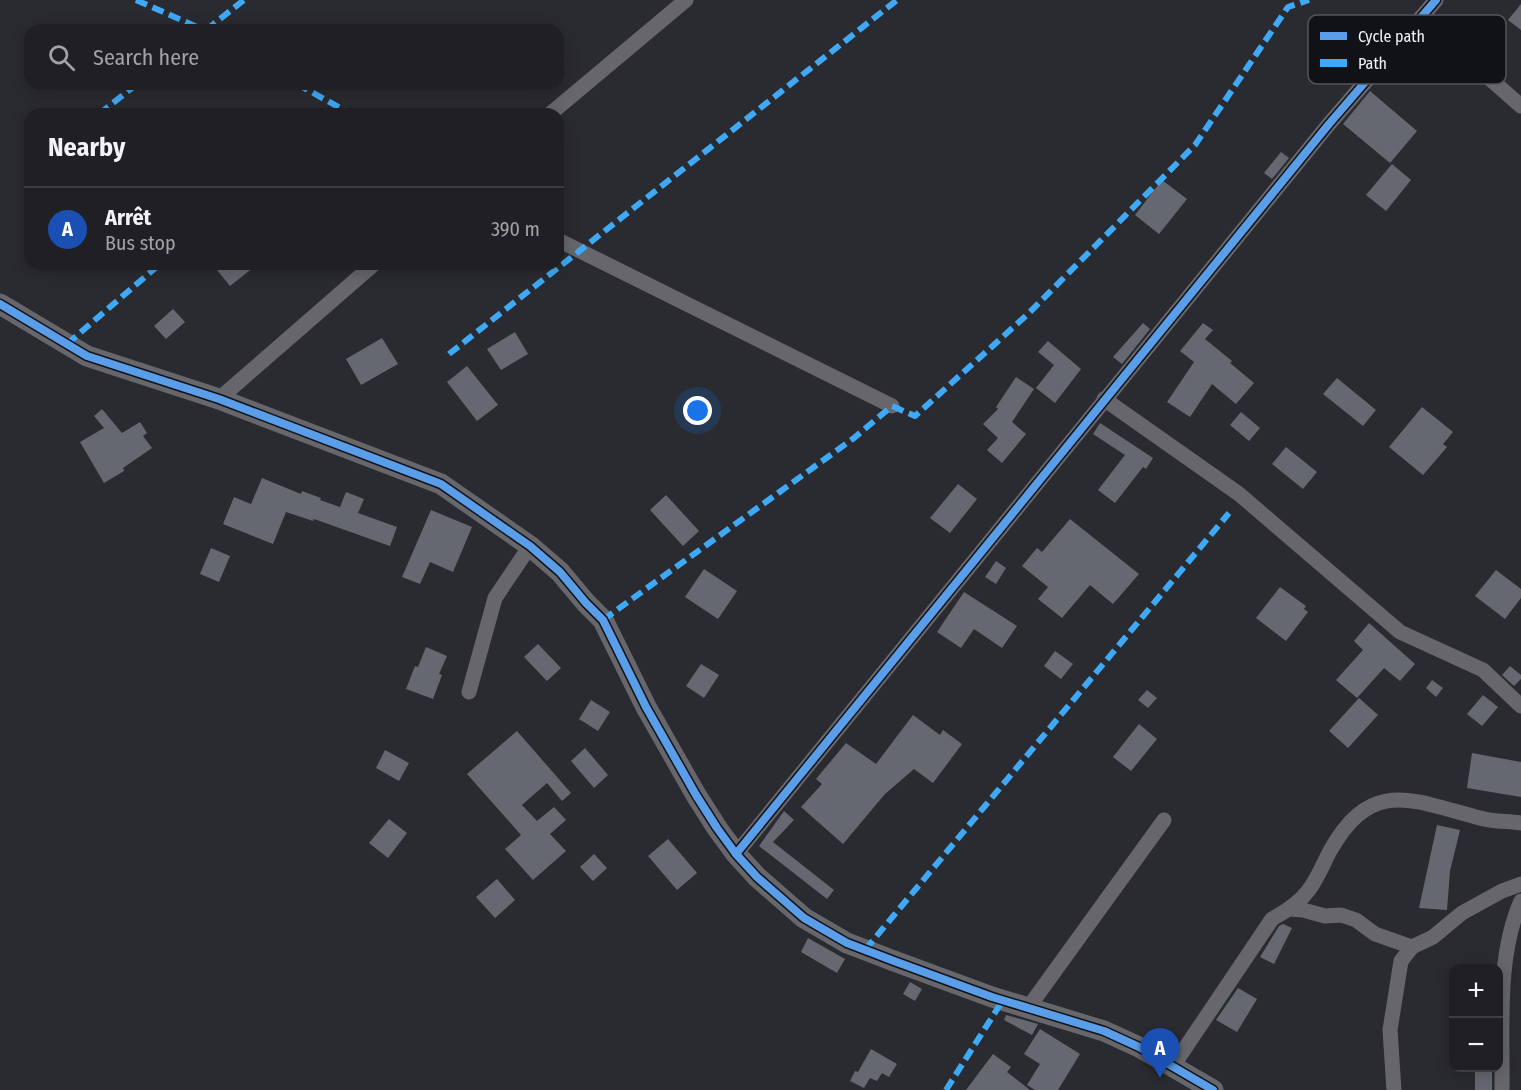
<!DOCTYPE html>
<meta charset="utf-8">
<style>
:root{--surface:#202024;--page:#28282c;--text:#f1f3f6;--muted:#a2a3a6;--line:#3d3e41;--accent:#abadb3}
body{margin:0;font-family:"Fira Sans Condensed",sans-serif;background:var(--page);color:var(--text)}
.controls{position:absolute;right:18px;bottom:18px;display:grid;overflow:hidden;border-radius:12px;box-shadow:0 3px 15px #0003}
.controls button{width:54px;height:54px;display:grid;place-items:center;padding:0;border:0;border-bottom:2px solid var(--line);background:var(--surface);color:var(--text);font:30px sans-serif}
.you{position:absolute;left:698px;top:411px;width:21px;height:21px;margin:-15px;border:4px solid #fff;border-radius:50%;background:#1a73e8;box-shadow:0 0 0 9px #1a73e833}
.badge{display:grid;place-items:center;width:39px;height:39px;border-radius:50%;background:var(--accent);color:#fff;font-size:20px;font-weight:700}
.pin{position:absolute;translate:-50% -50px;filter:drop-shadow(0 2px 3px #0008)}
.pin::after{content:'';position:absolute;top:32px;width:21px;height:18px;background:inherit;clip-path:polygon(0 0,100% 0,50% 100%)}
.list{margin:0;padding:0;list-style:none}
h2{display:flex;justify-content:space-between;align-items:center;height:78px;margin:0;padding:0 24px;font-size:26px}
h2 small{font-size:20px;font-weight:400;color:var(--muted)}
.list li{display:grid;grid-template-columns:39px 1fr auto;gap:18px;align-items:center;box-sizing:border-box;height:84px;padding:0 24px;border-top:2px solid var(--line)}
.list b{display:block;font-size:22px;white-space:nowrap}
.list p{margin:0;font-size:20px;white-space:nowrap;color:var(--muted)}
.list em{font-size:20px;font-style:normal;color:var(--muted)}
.icon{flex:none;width:33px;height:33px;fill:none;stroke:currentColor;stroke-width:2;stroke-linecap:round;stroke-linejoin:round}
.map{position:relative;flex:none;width:1521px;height:1090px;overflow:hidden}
.search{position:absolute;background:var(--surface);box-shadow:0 3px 15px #0003;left:24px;top:24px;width:540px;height:66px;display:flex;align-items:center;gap:15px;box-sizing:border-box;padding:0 21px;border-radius:18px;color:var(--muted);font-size:22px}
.panel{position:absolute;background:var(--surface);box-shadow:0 3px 15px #0003;left:24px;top:108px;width:540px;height:162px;border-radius:18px}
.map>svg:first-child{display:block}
.building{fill:#656871}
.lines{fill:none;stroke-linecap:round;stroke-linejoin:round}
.street{stroke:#66666b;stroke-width:15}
.secondary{stroke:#66666b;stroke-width:21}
.quiet{stroke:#3fa9f5;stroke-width:6;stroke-dasharray:12 6;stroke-linecap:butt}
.cycleway-casing{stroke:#111217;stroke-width:11}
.cycleway{stroke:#5a9eea;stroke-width:8}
.key{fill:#111217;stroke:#54565b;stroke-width:1.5}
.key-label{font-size:16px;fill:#f1f3fa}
</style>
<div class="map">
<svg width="1521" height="1090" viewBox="0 0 1521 1090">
<rect width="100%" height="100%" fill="#2a2b30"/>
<g class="building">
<polygon points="1521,4 1521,30 1508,20"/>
<polygon points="1370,91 1417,131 1390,163 1343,124"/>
<polygon points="1281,152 1289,158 1272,179 1264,173"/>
<polygon points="1392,164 1411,180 1386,211 1366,195"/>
<polygon points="1162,180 1187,199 1159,234 1135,215"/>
<polygon points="224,264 258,264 230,286 217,270"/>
<polygon points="173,309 185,322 166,339 154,326"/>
<polygon points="1143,323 1150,329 1122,364 1113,357"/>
<polygon points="1203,323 1213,330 1205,339 1232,361 1230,363 1254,383 1236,404 1212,384 1190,417 1167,402 1194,362 1180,351"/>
<polygon points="515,332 528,354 501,370 487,349"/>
<polygon points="382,338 398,364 361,385 346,359"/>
<polygon points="1048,341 1081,369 1055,403 1036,388 1054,365 1038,352"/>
<polygon points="467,366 498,405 477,421 447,382"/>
<polygon points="1016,377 1034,389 1012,422 1026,434 1002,463 987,450 998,438 983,424 998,409 996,407"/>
<polygon points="1337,378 1376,410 1363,426 1323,394"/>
<polygon points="1422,407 1453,432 1443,444 1447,447 1423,475 1389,447"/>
<polygon points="102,409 122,433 140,422 147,433 143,436 152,448 123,468 124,471 104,483 80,442 104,428 94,416"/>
<polygon points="1241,412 1260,428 1249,441 1230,425"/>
<polygon points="1100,423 1153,458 1146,469 1143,467 1115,503 1098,490 1125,455 1093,434"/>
<polygon points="1286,447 1317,472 1303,489 1272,464"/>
<polygon points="262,478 301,494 302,491 321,498 320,500 340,507 346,492 364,499 358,513 397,527 390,546 314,519 313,521 286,512 273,544 223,524 234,497 251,504"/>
<polygon points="958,484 977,499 950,533 930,518"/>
<polygon points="666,495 699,531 683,546 650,510"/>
<polygon points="431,510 472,527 453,572 430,562 420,584 402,577"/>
<polygon points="1070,519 1139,574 1113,604 1090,585 1062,618 1038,599 1048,587 1022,566 1037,548 1042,552"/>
<polygon points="211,548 230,556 219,582 200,574"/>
<polygon points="996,561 1006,568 996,584 985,577"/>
<polygon points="704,569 737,591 718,619 685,597"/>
<polygon points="1496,570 1521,589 1521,598 1505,619 1475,596"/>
<polygon points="1280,587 1306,606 1304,609 1308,612 1286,641 1256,618"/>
<polygon points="964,592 1017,626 1002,648 974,629 961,648 937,632"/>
<polygon points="1369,623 1415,664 1400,681 1384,668 1357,698 1336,680 1363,650 1354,641"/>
<polygon points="538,644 561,668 547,681 524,657"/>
<polygon points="426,647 447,656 439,674 442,675 433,699 406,689 415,666 418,667"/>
<polygon points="1055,651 1073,664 1061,679 1044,666"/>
<polygon points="701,664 719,675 704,698 686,686"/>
<polygon points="1510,666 1521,675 1521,679 1514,686 1502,675"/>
<polygon points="1432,680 1443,688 1436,697 1426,688"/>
<polygon points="1147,690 1157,698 1148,708 1138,700"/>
<polygon points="1483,695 1498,707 1482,726 1467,714"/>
<polygon points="1359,698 1378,715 1348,748 1329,731"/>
<polygon points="591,700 610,712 598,731 579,719"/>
<polygon points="913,715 940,735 943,730 962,744 933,783 914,769 885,794 843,844 801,807 822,784 816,779 846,743 876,764"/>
<polygon points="1139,724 1157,739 1131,771 1113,757"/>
<polygon points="517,731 571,793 562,801 547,783 522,805 537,821 554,807 566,820 550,834 566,851 533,880 505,849 521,835 467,774"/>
<polygon points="585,748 608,775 594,788 571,761"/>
<polygon points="385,750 409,763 399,781 376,768"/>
<polygon points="1472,753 1521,762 1521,797 1467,788"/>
<polygon points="784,811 794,820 773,842 834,890 827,899 759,846"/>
<polygon points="389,819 407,833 388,858 369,843"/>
<polygon points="1437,825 1460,830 1450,871 1447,910 1419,908"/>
<polygon points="668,839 697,873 677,890 648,856"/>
<polygon points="594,854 607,868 593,881 580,867"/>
<polygon points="497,879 515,900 495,918 476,897"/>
<polygon points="1283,924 1292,928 1274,964 1260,957 1279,926"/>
<polygon points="808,938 845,959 837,973 801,952"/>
<polygon points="910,982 922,989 915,1001 903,994"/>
<polygon points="1238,988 1257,999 1237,1032 1216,1020"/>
<polygon points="1006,1015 1038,1024 1032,1035 1004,1020"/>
<polygon points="1040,1029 1080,1054 1058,1090 1035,1090 1027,1085 1040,1064 1024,1054"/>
<polygon points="871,1049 897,1064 889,1077 882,1073 877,1081 870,1078 864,1088 850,1081 855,1071 858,1072"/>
<polygon points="993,1054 1011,1067 1007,1072 1030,1090 966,1090"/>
<rect x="1475" y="1068" width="17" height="22"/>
</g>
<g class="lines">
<g class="street">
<polyline points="1420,20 1448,42 1521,106"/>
<polyline points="550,114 686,0"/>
<polyline points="558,240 892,406"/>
<polyline points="219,399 374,264"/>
<polyline points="1104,399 1239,494 1400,632 1483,670 1521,706"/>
<polyline points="469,692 495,598 530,546"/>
<polyline points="736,854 1329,124 1436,0"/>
<polyline points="1289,909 1303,910 1325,916 1341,915 1356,920 1375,934 1412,947"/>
<polyline points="1028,1008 1164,820"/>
<path d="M1173,1066L1272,919C1285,912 1299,903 1308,891C1317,880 1323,864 1330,851C1372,776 1413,801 1480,818C1493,822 1508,821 1521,823"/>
<polyline points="1394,1090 1390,1030 1401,961 1412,947 1433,937 1462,913 1502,891 1521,884"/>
<path d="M1502,1090C1503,1030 1496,957 1521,901"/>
</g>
<polyline class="secondary" points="0,304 87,356 219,399 441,484 530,546 560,572 586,603 603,620 646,707 696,795 717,828 736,854 757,877 804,918 847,943 894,961 992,997 1104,1031 1139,1047 1213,1090"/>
<g class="quiet">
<polyline points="136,0 204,30"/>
<polyline points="206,30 244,0"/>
<polyline points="297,84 351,114"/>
<polyline points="99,114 137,84"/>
<polyline points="67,344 160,264"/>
<polyline points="449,354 897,0"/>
<polyline points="603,620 854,438 892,406 915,416 1028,314 1195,145 1288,7 1309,0"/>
<polyline points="865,950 1229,513"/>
<polyline points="946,1090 1003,1000"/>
</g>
<defs>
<g id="cycleway">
<polyline points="0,304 87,356 219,399 441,484 530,546 560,572 586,603 603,620 646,707 696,795 717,828 736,854 757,877 804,918 847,943 894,961 992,997 1104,1031 1139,1047 1213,1090"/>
<polyline points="736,854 1329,124 1436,0"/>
</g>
</defs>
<use href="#cycleway" class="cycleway-casing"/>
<use href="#cycleway" class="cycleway"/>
</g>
<rect x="1308" y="15" width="198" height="69" rx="9" class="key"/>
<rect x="1320" y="32" width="27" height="8" fill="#5a9eea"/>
<rect x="1320" y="59" width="27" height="8" fill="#3fa9f5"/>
<g class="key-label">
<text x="1358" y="42">Cycle path</text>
<text x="1358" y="69">Path</text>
</g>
</svg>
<div class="controls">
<button>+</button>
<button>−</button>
</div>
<div class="you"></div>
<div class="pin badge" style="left:1160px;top:1078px;background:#1a4fb4">A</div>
<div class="search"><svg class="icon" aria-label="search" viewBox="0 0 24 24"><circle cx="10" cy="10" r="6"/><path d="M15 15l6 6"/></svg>Search here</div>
<section class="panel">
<h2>Nearby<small></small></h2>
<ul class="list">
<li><span class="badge" style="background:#1a4fb4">A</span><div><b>Arrêt</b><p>Bus stop</p></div><em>390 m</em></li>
</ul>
</section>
</div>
